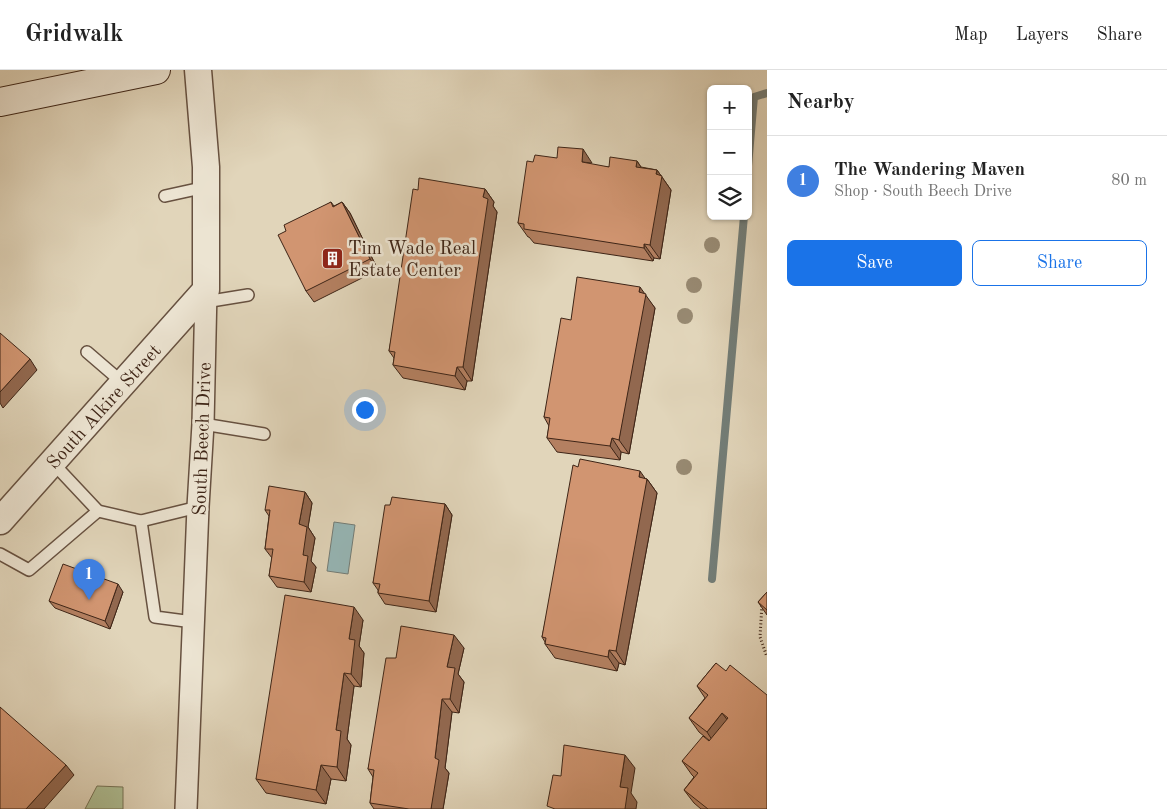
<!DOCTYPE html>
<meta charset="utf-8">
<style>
:root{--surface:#fff;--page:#f6f6f6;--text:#222;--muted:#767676;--line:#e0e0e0;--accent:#1a73e8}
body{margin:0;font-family:"Old Standard TT",serif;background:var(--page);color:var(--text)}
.controls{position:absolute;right:15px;top:15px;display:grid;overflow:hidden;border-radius:8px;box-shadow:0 1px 4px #0004}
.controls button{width:45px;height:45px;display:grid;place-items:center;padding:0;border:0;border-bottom:1px solid var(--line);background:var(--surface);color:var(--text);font:25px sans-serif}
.you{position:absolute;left:364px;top:339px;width:18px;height:18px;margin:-12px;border:4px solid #fff;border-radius:50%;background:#1a73e8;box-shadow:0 0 0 8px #1a73e833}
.badge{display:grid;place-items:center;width:32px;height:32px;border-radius:50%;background:var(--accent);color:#fff;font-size:16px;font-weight:700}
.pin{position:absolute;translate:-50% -41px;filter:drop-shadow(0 1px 2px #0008)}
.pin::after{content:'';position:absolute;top:26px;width:18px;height:15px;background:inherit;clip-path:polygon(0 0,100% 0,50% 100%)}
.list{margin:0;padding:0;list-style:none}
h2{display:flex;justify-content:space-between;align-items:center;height:65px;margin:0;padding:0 20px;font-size:21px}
h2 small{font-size:16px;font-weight:400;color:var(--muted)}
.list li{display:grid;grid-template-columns:32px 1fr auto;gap:15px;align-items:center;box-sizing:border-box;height:90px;padding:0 20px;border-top:1px solid var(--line)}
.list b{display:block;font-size:19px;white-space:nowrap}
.list p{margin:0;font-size:16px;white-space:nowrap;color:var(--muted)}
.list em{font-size:16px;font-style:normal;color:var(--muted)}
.actions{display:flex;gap:10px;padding:15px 20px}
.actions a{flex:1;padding:11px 0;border:1px solid var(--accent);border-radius:8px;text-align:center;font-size:18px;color:var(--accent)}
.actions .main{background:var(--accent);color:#fff}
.icon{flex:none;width:28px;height:28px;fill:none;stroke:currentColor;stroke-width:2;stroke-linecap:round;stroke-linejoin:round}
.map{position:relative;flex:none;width:767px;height:739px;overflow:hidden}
header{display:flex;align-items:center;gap:30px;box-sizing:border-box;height:70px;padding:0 25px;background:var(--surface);border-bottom:1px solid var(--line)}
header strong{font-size:24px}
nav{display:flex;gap:28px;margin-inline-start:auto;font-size:18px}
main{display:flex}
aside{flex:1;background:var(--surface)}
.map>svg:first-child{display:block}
.green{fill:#aebe93;stroke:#767255}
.water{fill:#96b7b7;stroke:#737d77}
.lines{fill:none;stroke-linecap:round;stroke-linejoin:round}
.stream{stroke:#737d77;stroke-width:8}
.service-casing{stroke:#675140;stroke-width:14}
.minor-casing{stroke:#675140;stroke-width:24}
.tertiary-casing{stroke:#675140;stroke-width:29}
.secondary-casing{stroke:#3e2517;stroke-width:30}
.path{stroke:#3e2517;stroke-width:3;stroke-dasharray:1 2.5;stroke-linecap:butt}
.service{stroke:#ece4d2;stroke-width:11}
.minor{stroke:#ece4d2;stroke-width:21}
.tertiary{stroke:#ece4d2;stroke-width:26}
.secondary{stroke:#ece4d2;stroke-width:28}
.tree{fill:#978971}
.wall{fill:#b48061;stroke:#3e2517}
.shaded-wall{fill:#92684f;stroke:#3e2517}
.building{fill:#d19571;stroke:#3e2517}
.labels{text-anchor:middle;stroke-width:5;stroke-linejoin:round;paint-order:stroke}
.poi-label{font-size:19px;fill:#3e2517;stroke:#ece4d2;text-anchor:start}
.street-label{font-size:19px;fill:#3e2517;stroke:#ece4d2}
</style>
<header>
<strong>Gridwalk</strong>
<nav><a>Map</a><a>Layers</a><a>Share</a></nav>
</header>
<main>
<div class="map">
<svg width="767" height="739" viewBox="0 0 767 739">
<rect width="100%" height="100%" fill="#e1d5ba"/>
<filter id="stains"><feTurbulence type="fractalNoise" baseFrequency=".004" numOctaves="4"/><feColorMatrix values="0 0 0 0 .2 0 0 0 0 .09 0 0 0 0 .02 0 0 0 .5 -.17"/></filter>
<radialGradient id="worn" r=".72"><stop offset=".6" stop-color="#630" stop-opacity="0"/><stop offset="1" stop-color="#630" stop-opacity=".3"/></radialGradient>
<polygon class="green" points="97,716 123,717 123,739 85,739"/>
<polygon class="water" points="334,452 355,455 348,504 327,501"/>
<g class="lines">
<g class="stream">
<polyline points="748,96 754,27 767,23"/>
<polyline points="712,509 744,146"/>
</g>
<defs>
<g id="service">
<polyline points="165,126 206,117"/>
<polyline points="205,232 248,225"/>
<polyline points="87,282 123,313"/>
<polyline points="203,354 264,364"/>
<polyline points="52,392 98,441 141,451 198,437"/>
<polyline points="141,451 155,547 193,552"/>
<polyline points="0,484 29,500 98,441"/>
</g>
<polyline id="minor" points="186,739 198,437 203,354 206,220"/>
<polyline id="tertiary" points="0,451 206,220 206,97 198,0"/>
<polyline id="secondary" points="0,32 156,0"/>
</defs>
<use href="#service" class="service-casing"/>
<use href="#minor" class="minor-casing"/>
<use href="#tertiary" class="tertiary-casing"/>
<use href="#secondary" class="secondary-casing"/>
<polyline class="path" points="767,527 762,534 760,567 767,587"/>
<use href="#service" class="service"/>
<use href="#minor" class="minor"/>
<use href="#tertiary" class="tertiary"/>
<use href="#secondary" class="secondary"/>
</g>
<g class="tree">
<circle cx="712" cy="175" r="8"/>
<circle cx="694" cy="215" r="8"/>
<circle cx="685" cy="246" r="8"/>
<circle cx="684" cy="397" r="8"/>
</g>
<g class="wall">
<polygon points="637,91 641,97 657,100 671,120 660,189 654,188 653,191 534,173 529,167 528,167 518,153 533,92 609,97"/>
<polygon points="485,119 494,132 493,136 497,142 472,311 467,311 465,320 403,308 393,295 394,288 389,281 418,120"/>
<polygon points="331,132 334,136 342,132 350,143 378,200 314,232 306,221 286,161"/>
<polygon points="644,224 655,238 629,384 621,382 620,390 557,382 547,368 549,356 544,347 571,250"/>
<polygon points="578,397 647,409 657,423 625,595 619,593 617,601 555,588 545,574 545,572 542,567"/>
<polygon points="305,422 312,433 308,457 315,468 311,491 316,497 311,522 277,517 269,506 272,488 265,479 269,446 265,440"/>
<polygon points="445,434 452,445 436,542 385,534 378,523 378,520 373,513 390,435"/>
<polygon points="123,522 110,559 55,538 49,531"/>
<polygon points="767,522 767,545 758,532"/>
<polygon points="363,550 359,576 364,583 361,617 354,616 347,669 351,675 346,711 331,709 326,734 266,723 256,709"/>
<polygon points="464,578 458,604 464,612 459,643 452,642 445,698 449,703 443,739 374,739 370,733 373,707 368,699 396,588"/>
<polygon points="716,593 767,739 701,739 694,733 684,720 694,707 692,705 682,691 710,671 699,662 689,648 705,628 697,616"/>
</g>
<g class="shaded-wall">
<polygon points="583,79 592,93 582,92"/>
<polygon points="637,91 646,105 636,97"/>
<polygon points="657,100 671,120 660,189 650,175"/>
<polygon points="485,119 494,132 493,136 497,142 472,311 463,297 483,127"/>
<polygon points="342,132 350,143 378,200 370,189"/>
<polygon points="644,174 654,188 653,191 644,178"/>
<polygon points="640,217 655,238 629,384 619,370"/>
<polygon points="30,289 37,300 3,338 0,333 0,322"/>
<polygon points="457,297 467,311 465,320 455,306"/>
<polygon points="612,368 621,382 620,390 610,376"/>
<polygon points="640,401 647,411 647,409 657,423 625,595 616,581 639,407"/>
<polygon points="305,422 312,433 308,457 315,468 311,491 316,497 311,522 304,512 303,485 299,454"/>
<polygon points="445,434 452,445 436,542 429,531"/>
<polygon points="118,514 123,522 110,559 105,551"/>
<polygon points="354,537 363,550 359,576 364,583 361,617 351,604 349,569"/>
<polygon points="454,565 464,578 458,604 464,612 459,643 450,629 447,597"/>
<polygon points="609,580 619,593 617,601 608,587"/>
<polygon points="344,603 354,616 347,669 351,675 346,711 337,697 336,660"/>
<polygon points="442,629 452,642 445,698 449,703 443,739 431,739 435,688"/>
<polygon points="722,643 732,656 716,676 707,662"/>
<polygon points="625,685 635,698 631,723 637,732 636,739 625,739 620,717"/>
<polygon points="66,695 74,705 44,739 26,739"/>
<polygon points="321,695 331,709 326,734 316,720"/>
</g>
<g class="building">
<polygon points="558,77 583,79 582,92 609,97 610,87 637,91 636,97 657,100 656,104 662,106 650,175 644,174 644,178 524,159 524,154 518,153 527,91 533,92 535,85 557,88"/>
<polygon points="419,108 485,119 483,127 488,129 463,297 457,297 455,306 393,295 395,282 389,281 413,119 418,120"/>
<polygon points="331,132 333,137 342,132 370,189 306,221 278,165 286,161 284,155"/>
<polygon points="577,207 640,217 639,222 646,224 619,370 612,368 610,376 547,368 550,348 544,347 561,248 571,250"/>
<polygon points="0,263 30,289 0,322"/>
<polygon points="580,389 640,401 639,407 647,409 616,581 609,580 608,587 545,574 546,568 542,567 573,395 578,397"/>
<polygon points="269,416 305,422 299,454 307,457 303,485 308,486 304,512 269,506 273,479 265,479 270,440 265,440"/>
<polygon points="392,427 445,434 429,531 378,523 380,514 373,513 385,435 390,435"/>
<polygon points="63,494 118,514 105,551 49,531"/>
<polygon points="767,522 767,540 758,532"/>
<polygon points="285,525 354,537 349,569 355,570 351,604 344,603 336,660 341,661 337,697 321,695 316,720 256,709"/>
<polygon points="401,556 454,565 447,597 455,598 450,629 442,629 435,688 439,690 431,739 409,739 370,733 374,700 368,699 386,588 396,588"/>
<polygon points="716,593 726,601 730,595 767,625 767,739 708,739 684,720 698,703 682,691 703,666 709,671 728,648 722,643 707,662 689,648 708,625 697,616"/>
<polygon points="0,637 66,695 26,739 0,739"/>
<polygon points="564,675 625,685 620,717 628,718 625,739 555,739 547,736 553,705 561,706"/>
</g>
<defs>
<symbol id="building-square" viewBox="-11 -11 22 22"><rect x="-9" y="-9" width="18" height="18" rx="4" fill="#8f2418" stroke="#ece4d2"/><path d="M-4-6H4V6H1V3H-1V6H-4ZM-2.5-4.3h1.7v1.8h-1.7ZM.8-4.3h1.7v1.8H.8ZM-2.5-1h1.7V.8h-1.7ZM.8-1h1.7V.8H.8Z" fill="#fff"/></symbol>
</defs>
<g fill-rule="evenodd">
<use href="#building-square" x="320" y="176" width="25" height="25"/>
</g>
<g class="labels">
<g class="poi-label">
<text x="348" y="184">Tim Wade Real<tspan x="348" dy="22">Estate Center</tspan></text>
</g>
<g class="street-label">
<text transform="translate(103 336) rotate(-48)" y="7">South Alkire Street</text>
<text transform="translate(201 369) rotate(-88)" y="7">South Beech Drive</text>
</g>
</g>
<rect width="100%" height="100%" filter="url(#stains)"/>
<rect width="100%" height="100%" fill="url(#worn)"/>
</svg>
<div class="controls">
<button>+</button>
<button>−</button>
<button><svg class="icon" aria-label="layers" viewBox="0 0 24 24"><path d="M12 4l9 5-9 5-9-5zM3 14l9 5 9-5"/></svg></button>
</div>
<div class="you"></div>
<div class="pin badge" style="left:89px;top:530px;background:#3f7fe0">1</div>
</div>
<aside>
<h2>Nearby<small></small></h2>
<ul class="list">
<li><span class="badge" style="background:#3f7fe0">1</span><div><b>The Wandering Maven</b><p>Shop · South Beech Drive</p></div><em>80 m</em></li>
</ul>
<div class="actions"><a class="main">Save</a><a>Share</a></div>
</aside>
</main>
